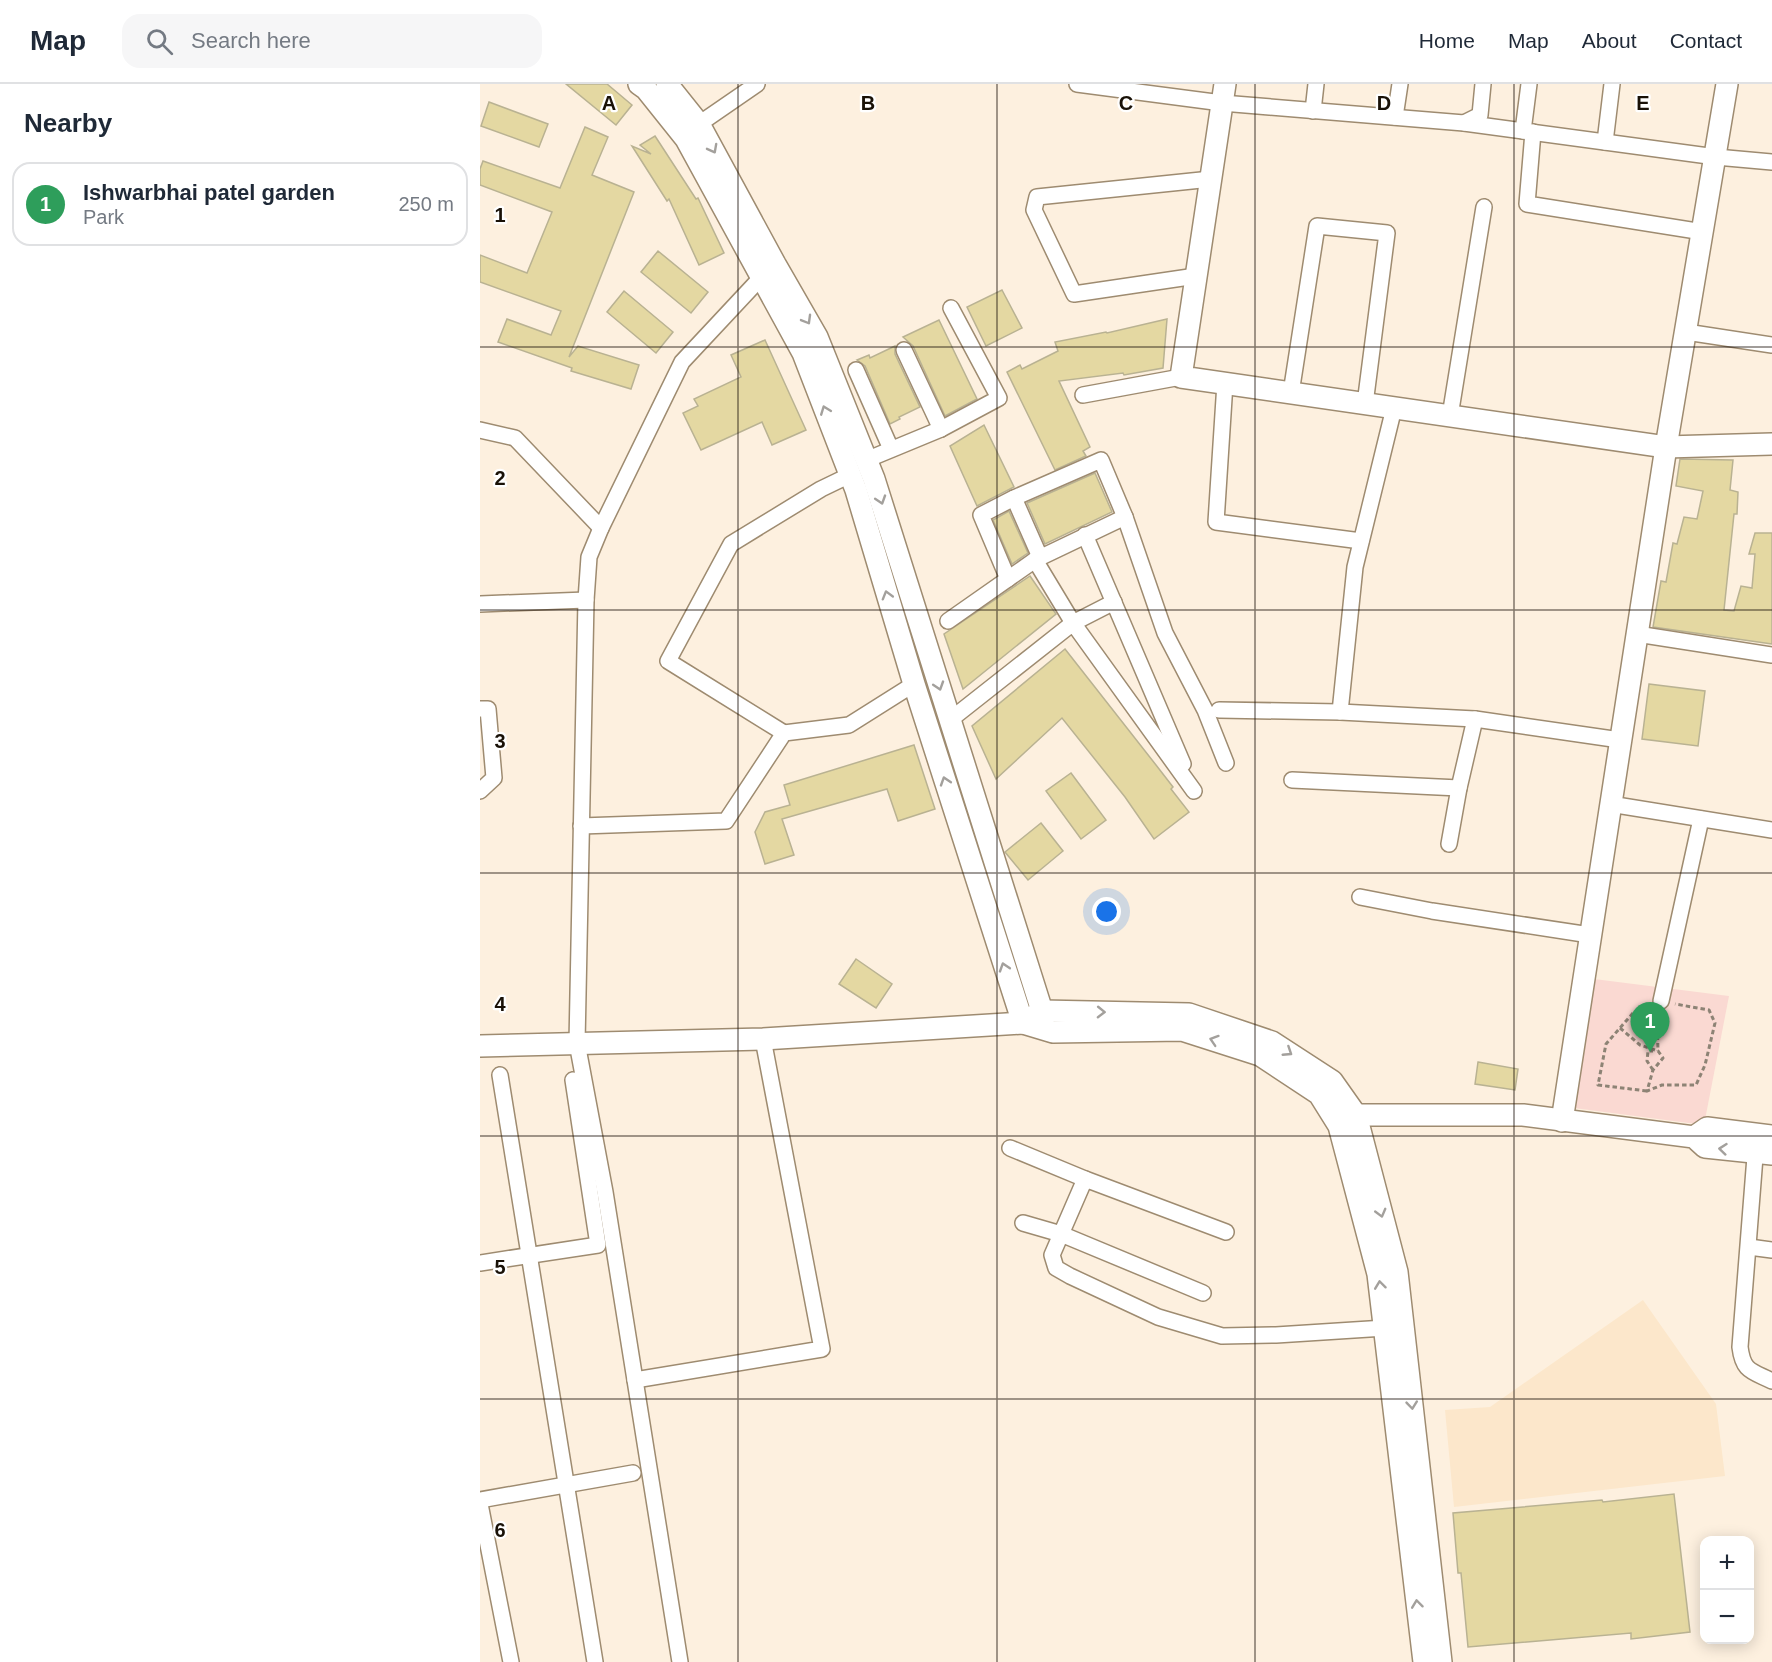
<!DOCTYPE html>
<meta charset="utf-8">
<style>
:root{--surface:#fff;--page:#f6f6f7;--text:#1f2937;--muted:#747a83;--line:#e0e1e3;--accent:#d93025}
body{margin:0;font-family:Arial,sans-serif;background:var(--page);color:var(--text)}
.controls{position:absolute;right:18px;bottom:18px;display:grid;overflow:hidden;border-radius:12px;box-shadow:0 3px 15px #0003}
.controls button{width:54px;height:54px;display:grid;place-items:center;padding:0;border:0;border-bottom:2px solid var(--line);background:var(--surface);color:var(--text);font:30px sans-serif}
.you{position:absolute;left:627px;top:828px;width:21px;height:21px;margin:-15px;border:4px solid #fff;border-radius:50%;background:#1a73e8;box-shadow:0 0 0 9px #1a73e833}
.badge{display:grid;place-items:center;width:39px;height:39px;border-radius:50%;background:var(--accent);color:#fff;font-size:20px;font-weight:700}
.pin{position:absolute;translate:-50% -50px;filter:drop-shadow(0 2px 3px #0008)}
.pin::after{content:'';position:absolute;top:32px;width:21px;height:18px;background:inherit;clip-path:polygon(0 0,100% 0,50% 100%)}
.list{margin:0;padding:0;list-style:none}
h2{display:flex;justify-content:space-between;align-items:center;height:78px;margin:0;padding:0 24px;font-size:26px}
h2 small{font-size:20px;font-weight:400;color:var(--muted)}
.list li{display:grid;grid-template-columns:39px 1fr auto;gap:18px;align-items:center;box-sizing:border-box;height:84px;margin:0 12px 12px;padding:0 12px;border:2px solid var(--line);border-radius:18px}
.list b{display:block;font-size:22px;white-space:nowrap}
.list p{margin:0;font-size:20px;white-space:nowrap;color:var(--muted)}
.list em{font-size:20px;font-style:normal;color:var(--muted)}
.icon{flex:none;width:33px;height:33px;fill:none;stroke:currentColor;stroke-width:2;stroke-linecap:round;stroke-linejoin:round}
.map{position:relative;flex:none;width:1292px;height:1578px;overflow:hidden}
header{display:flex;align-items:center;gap:36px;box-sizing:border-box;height:84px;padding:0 30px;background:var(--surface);border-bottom:2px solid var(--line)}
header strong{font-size:28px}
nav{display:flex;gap:33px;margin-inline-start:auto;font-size:21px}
.search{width:420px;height:54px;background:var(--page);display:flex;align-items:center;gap:15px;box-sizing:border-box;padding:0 21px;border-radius:18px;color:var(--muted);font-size:22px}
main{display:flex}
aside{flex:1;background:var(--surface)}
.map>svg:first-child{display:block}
.built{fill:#fce7cb}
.green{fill:#fad9d2}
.building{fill:#e4d8a2;stroke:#b9b292;stroke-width:1.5}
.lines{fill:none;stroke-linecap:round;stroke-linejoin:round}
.street-casing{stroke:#9e8b70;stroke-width:18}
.secondary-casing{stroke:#9e8b70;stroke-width:24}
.path{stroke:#8d8375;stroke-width:3;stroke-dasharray:4.5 3;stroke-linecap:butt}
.street{stroke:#fff;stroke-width:15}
.secondary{stroke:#fff;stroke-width:21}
.oneway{stroke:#a3a09c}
.grid{fill:none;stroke:#191107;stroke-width:1.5;stroke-opacity:0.55}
.grid-label{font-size:20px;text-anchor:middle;font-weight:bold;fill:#191107;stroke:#fff;stroke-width:4.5;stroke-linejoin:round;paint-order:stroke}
</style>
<header>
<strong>Map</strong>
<div class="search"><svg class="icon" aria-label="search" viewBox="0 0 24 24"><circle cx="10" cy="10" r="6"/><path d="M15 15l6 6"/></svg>Search here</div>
<nav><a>Home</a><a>Map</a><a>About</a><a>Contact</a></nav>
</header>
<main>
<aside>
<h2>Nearby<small></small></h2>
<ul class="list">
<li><span class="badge" style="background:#2e9e5b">1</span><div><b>Ishwarbhai patel garden</b><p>Park</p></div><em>250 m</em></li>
</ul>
</aside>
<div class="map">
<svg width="1292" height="1578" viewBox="0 0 1292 1578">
<rect width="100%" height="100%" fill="#fdf0df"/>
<polygon class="built" points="1163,1216 1236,1320 1245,1392 974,1423 965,1326 1010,1323"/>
<polygon class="green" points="1114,895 1249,912 1224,1041 1094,1024"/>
<g class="building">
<polygon points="86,0 127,0 152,21 136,41"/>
<polygon points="9,18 68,40 59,63 1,42"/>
<polygon points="105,43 128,53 112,91 154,108 89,273 98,262 159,281 151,305 91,287 92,284 18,258 27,235 71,251 81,227 0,198 0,171 47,189 72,128 0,101 0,85 3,77 80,104"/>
<polygon points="175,52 216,115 218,114 244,169 219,181 189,115 187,117 152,62 171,70 160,61"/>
<polygon points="178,167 228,208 211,229 161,188"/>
<polygon points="522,206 542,244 506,262 487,223"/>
<polygon points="144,207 193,248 176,269 127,228"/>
<polygon points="687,235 683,284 644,291 643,289 579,297 610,363 603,367 606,372 575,386 527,288 540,281 542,285 578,267 575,258 626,248 627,249"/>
<polygon points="459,236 497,315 465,332 433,262 423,253"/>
<polygon points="285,256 326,346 292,361 282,338 221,366 203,329 218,322 214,315 261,293 251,271"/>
<polygon points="415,262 415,270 440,323 419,333 420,335 410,340 385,282 377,276 389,271 390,274"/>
<polygon points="504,341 534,403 497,422 470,362"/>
<polygon points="1200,375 1253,376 1250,406 1258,408 1257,430 1254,430 1244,526 1254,527 1261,502 1272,504 1275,470 1269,470 1275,449 1292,449 1292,560 1173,543 1181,497 1186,498 1193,459 1197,460 1204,433 1217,435 1223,407 1196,402"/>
<polygon points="615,389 632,428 565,460 547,419"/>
<polygon points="529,427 548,469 532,480 513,436"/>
<polygon points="550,492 576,530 483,605 464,550"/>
<polygon points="585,565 676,681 693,703 691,705 709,728 674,755 645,713 582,634 516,695 492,642"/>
<polygon points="1169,600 1225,607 1218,662 1162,655"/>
<polygon points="434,661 455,725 418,737 407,705 302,735 314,771 285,780 275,748 285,728 310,721 304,701"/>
<polygon points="591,689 626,736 601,755 566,707"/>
<polygon points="561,739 583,767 548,796 525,768"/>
<polygon points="376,875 412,900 396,924 359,900"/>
<polygon points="998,978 1038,985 1035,1006 995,1000"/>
<polygon points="1194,1410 1210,1548 1151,1555 1151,1549 988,1563 981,1489 978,1489 973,1429 1122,1416 1123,1418"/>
</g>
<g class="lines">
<defs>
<g id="street">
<polyline points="597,0 742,19 984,39 1236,73 1292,78"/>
<polyline points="833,27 836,0"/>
<polyline points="915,33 920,0"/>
<polyline points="984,39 1000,31 1003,0"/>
<polyline points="219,40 277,0"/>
<polyline points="1043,47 1049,0"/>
<polyline points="1053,48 1047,120 1223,148"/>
<polyline points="1125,58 1132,0"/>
<polyline points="716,192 594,210 554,126 557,113 731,95"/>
<polyline points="1206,248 1292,261"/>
<polyline points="424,266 461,345"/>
<polyline points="376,286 411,365"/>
<polyline points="745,299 736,438 881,457"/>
<polyline points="811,309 837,142 907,149 885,320"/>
<polyline points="603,311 701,293"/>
<polyline points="914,324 875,483 860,628 995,635 1140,656"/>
<polyline points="970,332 1004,123"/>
<polyline points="0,346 35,354 121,444"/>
<polyline points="386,376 461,345 519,314 471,224"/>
<polyline points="534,414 560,473"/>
<polyline points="605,451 703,680"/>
<polyline points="528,495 501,431 534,414 621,376 645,433"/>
<polyline points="634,518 593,539 555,476 645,433 685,549 725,626 746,679"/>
<polyline points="0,520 106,516"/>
<polyline points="468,537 555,476"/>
<polyline points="1157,550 1292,571"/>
<polyline points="0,625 8,625 14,694 0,707"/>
<polyline points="739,626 860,628"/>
<polyline points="470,636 593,539 714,707"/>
<polyline points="304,649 188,577 251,460 341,405 370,391"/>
<polyline points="812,696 979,704"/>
<polyline points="1130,720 1292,746"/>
<polyline points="101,742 246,737 304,649 369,641 434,600"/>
<polyline points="969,760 979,704 995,635"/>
<polyline points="880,813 952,827 1110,851"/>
<polyline points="1181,917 1221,735"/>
<polyline points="20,991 115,1578"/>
<path d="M1276,1060L1260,1263C1263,1288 1272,1287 1292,1297"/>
<polyline points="530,1064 605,1095"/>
<polyline points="543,1139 581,1150 723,1209"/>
<polyline points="746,1148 605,1095 572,1171 576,1184 590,1192 678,1233 742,1252 796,1251 905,1244"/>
<polyline points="1269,1163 1292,1166"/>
<polyline points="0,1179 118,1161 93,996"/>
<polyline points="155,1296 342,1265 283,955"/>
<polyline points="0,1416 153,1389"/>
<polyline points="0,1420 31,1578"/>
<polyline points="200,1578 125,1108 97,959 106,516 109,473 121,444 202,278 288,186"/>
</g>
<g id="secondary">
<polyline points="159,0 166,5 206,55 323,269 376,406 434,600 543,939 573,948 702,946 780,971 839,1010 859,1042 898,1190 944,1578"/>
<polyline points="187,0 219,40 295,180 337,253 394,395 562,927"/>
<polyline points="745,0 701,293 1186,363 1292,360"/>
<polyline points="0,962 283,955 543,939 562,927 709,930 792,958 852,997 876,1031 917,1188 961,1578"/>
<polyline points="864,1033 876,1031 1043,1031 1214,1053 1225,1063 1292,1070"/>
<polyline points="1082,1037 1186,363 1247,0"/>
<polyline points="1214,1053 1227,1044 1292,1052"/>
</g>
</defs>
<use href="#street" class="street-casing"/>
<use href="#secondary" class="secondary-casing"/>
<g class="path">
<polyline points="1153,929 1126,960 1118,1001 1167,1007"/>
<polyline points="1177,929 1178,967"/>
<polyline points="1140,944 1160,961 1178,967 1183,974 1173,986 1167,1007 1182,1001 1216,1001 1225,981 1235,939 1229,926 1195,920"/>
<polyline points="1173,986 1167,977 1168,967 1173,967"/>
</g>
<use href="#street" class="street"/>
<use href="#secondary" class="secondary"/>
</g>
<defs><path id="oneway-chevron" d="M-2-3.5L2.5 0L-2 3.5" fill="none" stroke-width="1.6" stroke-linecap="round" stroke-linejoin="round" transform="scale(1.5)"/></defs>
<g class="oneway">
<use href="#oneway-chevron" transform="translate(233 65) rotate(62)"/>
<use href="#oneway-chevron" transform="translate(327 236) rotate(60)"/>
<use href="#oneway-chevron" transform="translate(345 326) rotate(-111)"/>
<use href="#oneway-chevron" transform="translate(401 416) rotate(72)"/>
<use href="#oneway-chevron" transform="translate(407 511) rotate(-106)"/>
<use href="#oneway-chevron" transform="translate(459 602) rotate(72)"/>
<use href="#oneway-chevron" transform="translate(465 697) rotate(-108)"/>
<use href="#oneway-chevron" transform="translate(524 883) rotate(-108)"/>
<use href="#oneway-chevron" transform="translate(621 928) rotate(1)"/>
<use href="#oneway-chevron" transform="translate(734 956) rotate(-162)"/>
<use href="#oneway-chevron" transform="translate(808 968) rotate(33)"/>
<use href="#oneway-chevron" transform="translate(1243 1065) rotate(-174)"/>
<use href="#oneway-chevron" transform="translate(901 1129) rotate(75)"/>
<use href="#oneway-chevron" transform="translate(900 1201) rotate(-97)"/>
<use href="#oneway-chevron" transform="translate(932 1321) rotate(84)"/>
<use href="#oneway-chevron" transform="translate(937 1520) rotate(-97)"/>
</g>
<path class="grid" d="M258,0V1578M517,0V1578M775,0V1578M1034,0V1578M0,263H1292M0,526H1292M0,789H1292M0,1052H1292M0,1315H1292"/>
<g class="grid-label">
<text x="129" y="26">A</text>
<text x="388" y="26">B</text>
<text x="646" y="26">C</text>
<text x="904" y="26">D</text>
<text x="1163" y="26">E</text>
<text x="20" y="138">1</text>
<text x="20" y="401">2</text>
<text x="20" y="664">3</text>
<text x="20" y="927">4</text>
<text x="20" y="1190">5</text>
<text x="20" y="1453">6</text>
</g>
</svg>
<div class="controls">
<button>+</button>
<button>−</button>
</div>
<div class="you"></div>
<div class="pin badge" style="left:1170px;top:968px;background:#2e9e5b">1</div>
</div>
</main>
